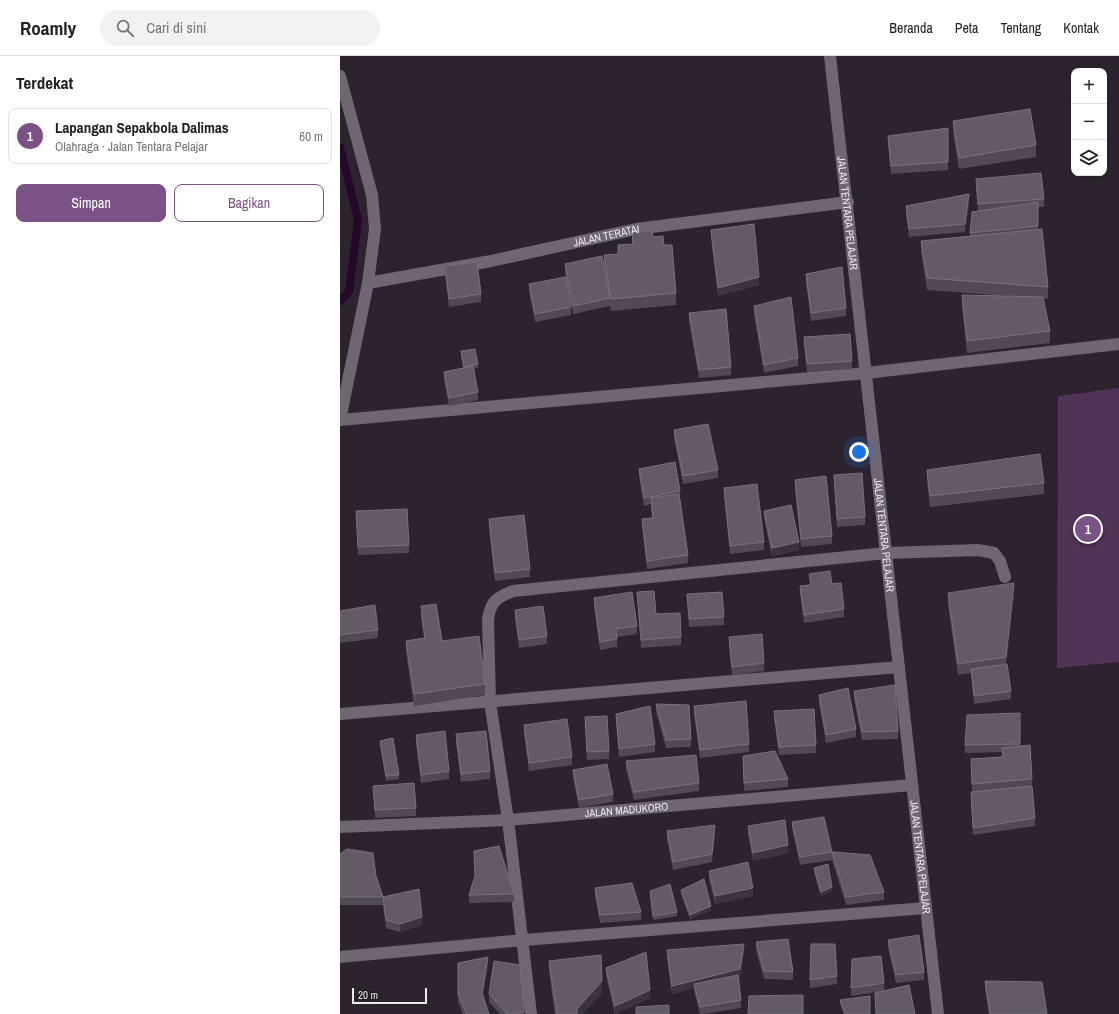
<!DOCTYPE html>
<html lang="id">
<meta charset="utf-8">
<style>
:root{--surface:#fff;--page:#f2f2f2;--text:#202124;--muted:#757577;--line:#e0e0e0;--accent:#7a5286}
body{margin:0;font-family:"Archivo Narrow",sans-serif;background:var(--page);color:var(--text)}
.controls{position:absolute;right:12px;top:12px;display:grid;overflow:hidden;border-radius:8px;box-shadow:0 2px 6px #0003}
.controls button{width:36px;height:36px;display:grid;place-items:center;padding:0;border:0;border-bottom:1px solid var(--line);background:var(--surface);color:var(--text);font:20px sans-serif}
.scale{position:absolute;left:12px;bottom:10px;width:75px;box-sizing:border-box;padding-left:4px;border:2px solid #ede7ee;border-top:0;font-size:11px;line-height:14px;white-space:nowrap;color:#ede7ee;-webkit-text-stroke:3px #221924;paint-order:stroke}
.you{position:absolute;left:519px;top:396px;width:14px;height:14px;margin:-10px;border:3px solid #fff;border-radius:50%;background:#1a73e8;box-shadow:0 0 0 6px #1a73e833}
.badge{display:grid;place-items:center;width:26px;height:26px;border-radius:50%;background:var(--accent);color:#fff;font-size:13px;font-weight:700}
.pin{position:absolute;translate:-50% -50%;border:2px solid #fff;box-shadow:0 1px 4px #0006}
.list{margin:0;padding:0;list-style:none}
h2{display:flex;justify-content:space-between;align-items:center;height:52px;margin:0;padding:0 16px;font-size:17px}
h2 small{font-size:13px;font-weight:400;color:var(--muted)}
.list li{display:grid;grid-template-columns:26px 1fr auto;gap:12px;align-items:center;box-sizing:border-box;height:56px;margin:0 8px 8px;padding:0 8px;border:1px solid var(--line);border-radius:8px}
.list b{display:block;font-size:15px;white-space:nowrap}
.list p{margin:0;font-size:13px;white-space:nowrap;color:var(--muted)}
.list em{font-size:13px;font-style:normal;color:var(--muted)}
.actions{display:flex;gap:8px;padding:12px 16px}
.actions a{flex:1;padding:9px 0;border:1px solid var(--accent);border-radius:8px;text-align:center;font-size:14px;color:var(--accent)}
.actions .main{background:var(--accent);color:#fff}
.icon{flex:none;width:22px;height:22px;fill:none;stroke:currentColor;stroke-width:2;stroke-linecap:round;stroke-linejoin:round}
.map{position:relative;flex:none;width:779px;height:958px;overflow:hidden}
header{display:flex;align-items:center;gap:24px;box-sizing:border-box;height:56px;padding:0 20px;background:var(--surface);border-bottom:1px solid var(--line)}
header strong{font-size:19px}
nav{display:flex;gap:22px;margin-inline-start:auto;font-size:14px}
.search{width:280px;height:36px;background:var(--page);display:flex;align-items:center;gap:10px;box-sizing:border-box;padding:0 14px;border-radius:22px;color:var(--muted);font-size:15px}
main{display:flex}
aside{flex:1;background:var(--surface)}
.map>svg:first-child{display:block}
.green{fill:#513357}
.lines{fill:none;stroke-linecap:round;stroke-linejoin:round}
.stream{stroke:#230829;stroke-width:8}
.street{stroke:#706572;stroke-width:12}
.wall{fill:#534955}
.shaded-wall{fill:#3c333f}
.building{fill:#635a66;stroke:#79707b}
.labels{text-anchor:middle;stroke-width:3;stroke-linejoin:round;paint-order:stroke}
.street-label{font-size:11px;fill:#ede7ee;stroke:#221924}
</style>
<header>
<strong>Roamly</strong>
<div class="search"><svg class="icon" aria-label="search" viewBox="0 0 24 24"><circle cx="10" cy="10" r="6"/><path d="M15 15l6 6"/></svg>Cari di sini</div>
<nav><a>Beranda</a><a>Peta</a><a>Tentang</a><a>Kontak</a></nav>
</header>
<main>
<aside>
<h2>Terdekat<small></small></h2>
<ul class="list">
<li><span class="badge">1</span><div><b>Lapangan Sepakbola Dalimas</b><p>Olahraga · Jalan Tentara Pelajar</p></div><em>60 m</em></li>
</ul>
<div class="actions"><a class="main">Simpan</a><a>Bagikan</a></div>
</aside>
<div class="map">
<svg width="779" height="958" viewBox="0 0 779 958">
<rect width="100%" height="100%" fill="#2c232e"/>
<polygon class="green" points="779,332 779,606 717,612 718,340"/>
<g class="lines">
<polyline class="stream" points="0,91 18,164 9,236 0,245"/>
<g class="street">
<path id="s1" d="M490,0L598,958"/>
<polyline points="0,20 32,139 35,173 28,227 0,364"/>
<path id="s2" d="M28,227L151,205L296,173L508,146"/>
<polyline points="0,364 526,317 779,288"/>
<polyline points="0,658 559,611"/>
<path id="s3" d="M0,771L168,764L572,729"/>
<polyline points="0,901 184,884 586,852"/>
<path d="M191,958L168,764L150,646L148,563C151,545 156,542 173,535L546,497L638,494L654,497L660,505L665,521"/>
</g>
</g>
<g class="wall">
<polygon points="613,65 696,89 696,101 619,113 613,77"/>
<polygon points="608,72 608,114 551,118 548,88 548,80"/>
<polygon points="636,123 704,143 704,151 698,151 698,174 708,231 708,243 703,242 710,275 710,287 627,297 622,250 622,239 667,240 587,234 581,196 581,185 630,180 630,177 638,155 636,131"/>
<polygon points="629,146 625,176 569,181 566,158 566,150"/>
<polygon points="371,174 419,229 378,240 371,182"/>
<polygon points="292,176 313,181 324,189 336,237 336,249 271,255 270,249 270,250 233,258 225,216 225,208 266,221 264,210 264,199 278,198 278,189 292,188"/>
<polygon points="105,210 141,238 141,246 109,251 105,218"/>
<polygon points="466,218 506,252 506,260 471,265 466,226"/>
<polygon points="189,228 231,251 231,259 195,266 189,236"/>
<polygon points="414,250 458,302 458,310 424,317 414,258"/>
<polygon points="349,257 391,311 391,319 359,322 349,265"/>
<polygon points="464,281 512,305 512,313 467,316 464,289"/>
<polygon points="121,295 138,308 138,312 134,313 138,336 138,344 109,350 104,324 104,316 123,312 121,300"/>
<polygon points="334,374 378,414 378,422 343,428 334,382"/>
<polygon points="299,413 340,435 340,443 348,499 348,507 307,513 302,471 302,463 312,462 311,448 304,450 299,421"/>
<polygon points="587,414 704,427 704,438 590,451 587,425"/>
<polygon points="494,419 525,461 525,469 497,471"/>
<polygon points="455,424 492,480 492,488 461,491 455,432"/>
<polygon points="384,432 424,486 424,494 390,498 384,440"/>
<polygon points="16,455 69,489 69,497 18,499"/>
<polygon points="424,455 459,494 432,500 424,463"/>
<polygon points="149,463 190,513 190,521 155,525 149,471"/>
<polygon points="469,518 504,553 504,561 464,567 460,538 460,530 470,529"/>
<polygon points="297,536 316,558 341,581 341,589 301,592"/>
<polygon points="608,537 674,538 666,608 671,635 671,643 634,648 631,617 618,619 608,549"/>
<polygon points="347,538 384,561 384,569 349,571"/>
<polygon points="254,542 297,570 297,578 277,581 277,591 260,594 254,550"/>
<polygon points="81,550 102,585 145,628 145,639 74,650 66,596 66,585 84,582 81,562"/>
<polygon points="175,554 207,580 207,588 179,592 175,562"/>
<polygon points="0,555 38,574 38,582 0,587"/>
<polygon points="389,581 424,607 424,615 392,619 389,589"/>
<polygon points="514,635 558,675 558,683 522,684 514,643"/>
<polygon points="479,639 516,673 516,681 486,687 479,647"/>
<polygon points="316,648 351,683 351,691 326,692 316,656"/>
<polygon points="354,650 409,688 409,696 360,702 354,658"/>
<polygon points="434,655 476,689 476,697 439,699 434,663"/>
<polygon points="680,657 680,690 692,723 692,731 695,762 695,770 633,779 631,744 631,736 632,736 631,703 662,701 662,696 625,697 625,689"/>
<polygon points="276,658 315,688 315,696 279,701 276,666"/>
<polygon points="245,661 269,695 269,703 247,704"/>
<polygon points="184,669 232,701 232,709 189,715 184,677"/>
<polygon points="116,678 150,715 150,723 121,726 116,686"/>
<polygon points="76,679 109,715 109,723 81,727 76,687"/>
<polygon points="40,685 59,719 59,723 46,725 40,689"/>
<polygon points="403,700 448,723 448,731 404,735"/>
<polygon points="286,705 359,727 359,735 294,744 286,713"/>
<polygon points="233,714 273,738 273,746 239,752 233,722"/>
<polygon points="33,730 76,752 76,760 35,762"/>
<polygon points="452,766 544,836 544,844 506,849 492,804 460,809 452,773"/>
<polygon points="408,770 448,797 413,805 408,778"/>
<polygon points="327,775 375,777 372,806 333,814 327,783"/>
<polygon points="0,798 36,820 43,841 82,869 60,876 46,872 43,849 0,849"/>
<polygon points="474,812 492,835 481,840 474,816"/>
<polygon points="369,815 413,840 375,848 369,823"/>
<polygon points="255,832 301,856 301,864 260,867 255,840"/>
<polygon points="341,834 371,854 350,863 341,838"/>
<polygon points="310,835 337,856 337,860 313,864"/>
<polygon points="174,838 174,846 129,847 129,839"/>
<polygon points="548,884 584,916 584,924 556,927 548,892"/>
<polygon points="416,886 453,916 453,924 424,923 416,894"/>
<polygon points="327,894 404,896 400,921 399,922 401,944 401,952 364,958 360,958 354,935 354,932 332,938 327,902"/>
<polygon points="512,903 544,927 544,935 511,940"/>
<polygon points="209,905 262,937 242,958 215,958 209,916"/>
<polygon points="118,907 148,909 143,939 149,958 123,958 118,946"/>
<polygon points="180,909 184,958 160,958 149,946 149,938"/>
<polygon points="266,912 310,942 275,958 266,920"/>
<polygon points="497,920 497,928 470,932 470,924"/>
<polygon points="645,925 707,958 649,958 645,933"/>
<polygon points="500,944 530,958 504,958 500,948"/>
</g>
<g class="shaded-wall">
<polygon points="629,138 629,146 625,176 625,168"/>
<polygon points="419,221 419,229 378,240 378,232"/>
<polygon points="459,486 459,494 432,500 432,492"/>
<polygon points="674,527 674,538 666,613 666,601"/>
<polygon points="375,769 375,777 372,806 372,798"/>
<polygon points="448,789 448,797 413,805 413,797"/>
<polygon points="492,831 492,835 481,840 481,836"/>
<polygon points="413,832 413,840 375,848 375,840"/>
<polygon points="371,850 371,854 350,863 350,859"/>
<polygon points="82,861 82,869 60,876 60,868"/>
<polygon points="404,888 404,896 400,921 355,932 354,928 354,932 332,938 332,930"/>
<polygon points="148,901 148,909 142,945 142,937"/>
<polygon points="262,925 262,937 242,958 237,958 237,953"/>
<polygon points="310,934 310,942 275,958 275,950"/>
</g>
<g class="building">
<polygon points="690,53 696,89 619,102 613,65"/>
<polygon points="608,72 608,106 551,110 548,80"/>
<polygon points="701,117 704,143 638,148 636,123"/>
<polygon points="629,138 625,168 569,173 566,150"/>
<polygon points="698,146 698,170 630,177 632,156"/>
<polygon points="414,168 419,221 378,232 371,174"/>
<polygon points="702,173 708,231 587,222 581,185"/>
<polygon points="312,174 313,181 323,180 324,189 332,189 336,237 271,243 264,199 278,198 278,189 293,188 292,176"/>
<polygon points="262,200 270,242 233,250 225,208"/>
<polygon points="137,206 141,238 109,243 105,210"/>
<polygon points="502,211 506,252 471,257 466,218"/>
<polygon points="226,221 231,251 195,258 189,228"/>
<polygon points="622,239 703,241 710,275 627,285"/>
<polygon points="451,241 458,302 424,309 414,250"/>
<polygon points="386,253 391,311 359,314 349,257"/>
<polygon points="510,278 512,305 467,308 464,281"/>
<polygon points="135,293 138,308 124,311 121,295"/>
<polygon points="133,310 138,336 109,342 104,316"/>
<polygon points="368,368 378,414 343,420 334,374"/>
<polygon points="700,398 704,427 590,440 587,414"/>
<polygon points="335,406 340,435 304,442 299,413"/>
<polygon points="522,417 525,461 497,463 494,419"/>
<polygon points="486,420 492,480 461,483 455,424"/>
<polygon points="417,428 424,486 390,490 384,432"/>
<polygon points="339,438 348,499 307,505 302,463 313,462 311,442"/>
<polygon points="451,449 459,486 432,492 424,455"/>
<polygon points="67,453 69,489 18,491 16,455"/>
<polygon points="184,459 190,513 155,517 149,463"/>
<polygon points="490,515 492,528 501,527 504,553 464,559 460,530 471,529 469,518"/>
<polygon points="674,527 666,601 618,608 608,537"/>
<polygon points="314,535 316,558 340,557 341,581 301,584 297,536"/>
<polygon points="292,536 297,570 276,573 277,583 260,586 254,542"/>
<polygon points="382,536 384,561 349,563 347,538"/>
<polygon points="96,548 102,585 139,580 145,628 74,638 66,585 85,582 81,550"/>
<polygon points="35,549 38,574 0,579 0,555"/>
<polygon points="203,550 207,580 179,584 175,554"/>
<polygon points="422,578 424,607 392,611 389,581"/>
<polygon points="667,608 671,635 634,640 631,613"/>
<polygon points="555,629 558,675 522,676 514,635"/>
<polygon points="508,632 516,673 486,679 479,639"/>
<polygon points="406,645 409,688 360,694 354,650"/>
<polygon points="316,648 349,649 351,683 326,684"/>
<polygon points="310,650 315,688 279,693 276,658"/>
<polygon points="474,653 476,689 439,691 434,655"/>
<polygon points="680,657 680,688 625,689 627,659"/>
<polygon points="267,660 269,695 247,696 245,661"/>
<polygon points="227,663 232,701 189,707 184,669"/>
<polygon points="105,675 109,715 81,719 76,679"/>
<polygon points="146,675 150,715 121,718 116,678"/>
<polygon points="53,682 59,719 46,720 40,685"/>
<polygon points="690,689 692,723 632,728 631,703 663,701 662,692"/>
<polygon points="435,695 448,723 404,727 403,700"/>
<polygon points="356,699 359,727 294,736 286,705"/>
<polygon points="267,708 273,738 239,744 233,714"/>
<polygon points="74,727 76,752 35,754 33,730"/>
<polygon points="692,730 695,762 633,772 631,736"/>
<polygon points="484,761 492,796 460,801 452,766"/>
<polygon points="445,764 448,789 413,797 408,770"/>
<polygon points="375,769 372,798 333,806 327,775"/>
<polygon points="159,790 174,838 129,839 135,820 134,795"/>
<polygon points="7,793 33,797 36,820 43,841 79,833 82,861 60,868 46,864 43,841 0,841 0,798"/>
<polygon points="492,796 530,799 544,836 506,841"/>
<polygon points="408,806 413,832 375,840 369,815"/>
<polygon points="488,808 492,831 481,836 474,812"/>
<polygon points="364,823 371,850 350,859 341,834"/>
<polygon points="292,827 301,856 260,859 255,832"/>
<polygon points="330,828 337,856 313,860 310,835"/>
<polygon points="579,879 584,916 556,919 548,884"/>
<polygon points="448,883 453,916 424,915 416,886"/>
<polygon points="404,888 400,913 332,930 327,894"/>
<polygon points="471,888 495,888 497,920 470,924"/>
<polygon points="306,896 310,934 275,950 266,912"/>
<polygon points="261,899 262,925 237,953 237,958 217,958 209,905"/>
<polygon points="541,900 544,927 511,932 512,903"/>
<polygon points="148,901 142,937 149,958 127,958 118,938 118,907"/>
<polygon points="154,905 180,909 184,956 174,958 167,958 149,938"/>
<polygon points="398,919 401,944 360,951 354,928"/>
<polygon points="645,925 702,926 707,958 650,958"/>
<polygon points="569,929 575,958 536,958 535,937"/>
<polygon points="463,939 463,958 408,958 409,940"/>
<polygon points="530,940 530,958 505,958 500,944"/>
<polygon points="329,949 329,958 296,958 296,951"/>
</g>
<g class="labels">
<g class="street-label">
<text dy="4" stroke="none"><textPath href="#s1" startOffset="158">JALAN TENTARA PELAJAR</textPath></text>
<text dy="4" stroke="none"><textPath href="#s2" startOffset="243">JALAN TERATAI</textPath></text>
<text dy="4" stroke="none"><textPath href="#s1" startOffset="482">JALAN TENTARA PELAJAR</textPath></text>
<text dy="4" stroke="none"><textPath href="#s3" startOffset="287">JALAN MADUKORO</textPath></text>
<text dy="4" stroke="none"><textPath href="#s1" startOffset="806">JALAN TENTARA PELAJAR</textPath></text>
</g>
</g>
</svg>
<div class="controls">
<button>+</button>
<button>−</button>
<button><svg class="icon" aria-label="layers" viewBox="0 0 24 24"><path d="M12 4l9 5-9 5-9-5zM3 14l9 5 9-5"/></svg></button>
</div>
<div class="scale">20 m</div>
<div class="you"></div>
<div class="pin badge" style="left:748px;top:473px">1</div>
</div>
</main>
